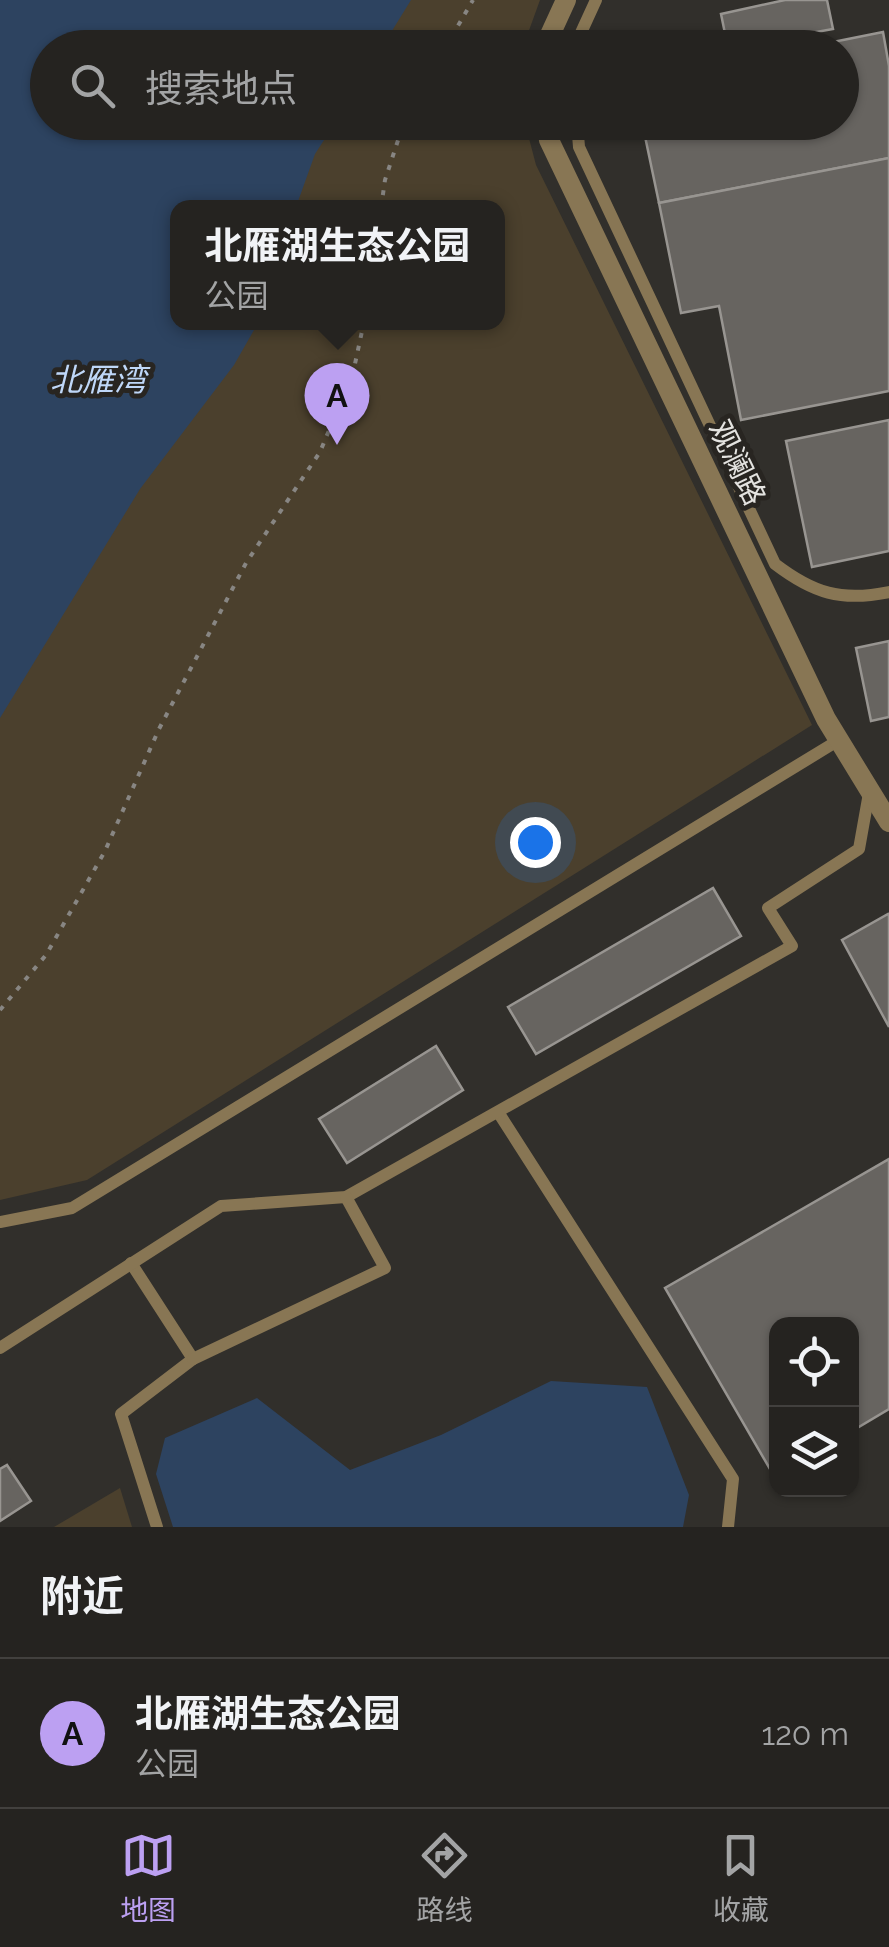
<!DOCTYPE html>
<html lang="zh">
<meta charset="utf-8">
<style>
:root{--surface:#252320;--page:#312f2d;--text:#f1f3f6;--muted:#a3a4a5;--line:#42403e;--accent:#bca0f2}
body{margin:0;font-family:Raleway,"Noto Sans SC",sans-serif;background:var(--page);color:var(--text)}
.controls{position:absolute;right:30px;bottom:30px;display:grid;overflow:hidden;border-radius:20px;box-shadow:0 2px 8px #0004}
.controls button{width:90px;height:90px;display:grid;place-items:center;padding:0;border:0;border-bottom:2px solid var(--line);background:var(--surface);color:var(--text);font:50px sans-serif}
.you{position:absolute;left:535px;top:842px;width:35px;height:35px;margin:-25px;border:8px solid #fff;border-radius:50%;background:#1a73e8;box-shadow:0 0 0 15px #1a73e833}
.badge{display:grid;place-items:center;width:65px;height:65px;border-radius:50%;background:var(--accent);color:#111;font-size:32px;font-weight:700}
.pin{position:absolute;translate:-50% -82px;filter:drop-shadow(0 2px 5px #0008)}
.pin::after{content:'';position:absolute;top:52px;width:35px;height:30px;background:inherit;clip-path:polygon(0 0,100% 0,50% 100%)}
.popup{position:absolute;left:170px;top:200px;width:335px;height:130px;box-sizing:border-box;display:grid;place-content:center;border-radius:20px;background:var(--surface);filter:drop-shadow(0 2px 8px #0005);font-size:32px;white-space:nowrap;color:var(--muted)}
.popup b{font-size:38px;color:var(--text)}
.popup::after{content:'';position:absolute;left:50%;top:100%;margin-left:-20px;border:20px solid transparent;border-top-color:var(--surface)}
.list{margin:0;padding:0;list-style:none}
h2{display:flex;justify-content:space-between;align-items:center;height:130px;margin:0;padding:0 40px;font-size:42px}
h2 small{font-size:32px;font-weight:400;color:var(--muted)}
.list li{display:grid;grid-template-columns:65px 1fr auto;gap:30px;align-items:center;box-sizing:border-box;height:150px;padding:0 40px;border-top:2px solid var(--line)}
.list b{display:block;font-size:38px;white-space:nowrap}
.list p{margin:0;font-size:32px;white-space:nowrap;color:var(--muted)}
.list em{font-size:32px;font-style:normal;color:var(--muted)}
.icon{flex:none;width:55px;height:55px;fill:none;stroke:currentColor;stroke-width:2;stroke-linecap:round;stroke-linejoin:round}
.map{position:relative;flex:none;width:889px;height:1527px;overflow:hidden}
.search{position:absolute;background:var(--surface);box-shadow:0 2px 8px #0004;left:30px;right:30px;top:30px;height:110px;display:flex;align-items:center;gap:25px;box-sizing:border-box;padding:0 35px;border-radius:55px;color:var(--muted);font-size:38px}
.sheet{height:280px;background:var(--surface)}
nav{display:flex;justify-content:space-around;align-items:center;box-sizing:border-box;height:140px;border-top:2px solid var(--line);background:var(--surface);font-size:28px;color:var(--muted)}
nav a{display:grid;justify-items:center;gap:5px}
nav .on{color:var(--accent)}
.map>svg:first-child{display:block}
.green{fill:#4b402d;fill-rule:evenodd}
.water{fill:#2d4360}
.building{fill:#676460;stroke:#989591;stroke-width:2.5}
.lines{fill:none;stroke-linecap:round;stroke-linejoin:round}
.path{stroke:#888683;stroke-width:4;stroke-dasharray:5 8;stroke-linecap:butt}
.service{stroke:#887654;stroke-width:12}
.tertiary{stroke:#887654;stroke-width:20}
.labels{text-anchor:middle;stroke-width:10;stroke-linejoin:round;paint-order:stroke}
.street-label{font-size:30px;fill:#e4e3e0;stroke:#282521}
.water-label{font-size:32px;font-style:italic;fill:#bfd7f8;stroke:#282521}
</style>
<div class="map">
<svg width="889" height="1527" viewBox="0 0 889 1527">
<rect width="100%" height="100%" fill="#312f2b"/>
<g class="green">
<path d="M0,0H540L523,47L48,48V122L525,123L536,165L812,725L87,1180L0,1200ZM177,208H497V322H177Z"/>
<polygon points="120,1488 132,1527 54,1527"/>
</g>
<g class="water">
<polygon points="0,0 411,0 382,47 48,48 48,122 335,123 315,154 296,207 177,208 177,322 258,323 234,365 140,489 0,718"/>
<polygon points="551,1381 647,1387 689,1495 683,1527 173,1527 156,1474 165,1438 257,1398 350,1470 441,1435"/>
</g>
<g class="building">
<polygon points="785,0 827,0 833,29 728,48 721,14"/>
<polygon points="883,32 889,66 889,158 659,203 642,122 842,122 842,48 803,48"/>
<polygon points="889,158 889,391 741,420 719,306 681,313 659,203"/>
<polygon points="889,420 889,551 812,567 786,441"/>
<polygon points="889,641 889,717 871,721 856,648"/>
<polygon points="713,888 741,936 536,1054 508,1007"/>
<polygon points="888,914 889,916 889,1027 842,940"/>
<polygon points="436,1046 463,1090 347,1163 319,1119"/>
<polygon points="889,1159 889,1409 852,1431 852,1324 776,1324 774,1476 665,1288"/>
<polygon points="7,1465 31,1501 0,1521 0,1469"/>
</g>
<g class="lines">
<g class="path">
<polyline points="445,48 473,0"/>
<polyline points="381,208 385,180 404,122"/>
<polyline points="0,1010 46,955 105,851 159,729 246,563 320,452 353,373 364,322"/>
</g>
<g class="service">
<polyline points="574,48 596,0"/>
<path d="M577,122L579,147L775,564C813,593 841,602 889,592"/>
<polyline points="498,1112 733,1479 728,1527"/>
<polyline points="0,1222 72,1208 839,740"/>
<polyline points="131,1263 193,1359 121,1414 157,1527"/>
<polyline points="0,1348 221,1206 346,1197 792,946 768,908 859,849 869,793"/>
<polyline points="193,1359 385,1268 346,1197"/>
</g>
<g class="tertiary">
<polyline points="544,48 566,0"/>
<polyline points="546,122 549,140 826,719 889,822"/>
</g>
</g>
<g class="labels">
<g class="street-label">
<text transform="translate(737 463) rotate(64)" y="10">观澜路</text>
</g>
<g class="water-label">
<text x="98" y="391">北雁湾</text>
</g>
</g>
</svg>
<div class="controls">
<button><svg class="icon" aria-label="locate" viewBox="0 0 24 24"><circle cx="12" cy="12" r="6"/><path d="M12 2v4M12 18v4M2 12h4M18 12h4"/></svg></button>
<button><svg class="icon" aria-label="layers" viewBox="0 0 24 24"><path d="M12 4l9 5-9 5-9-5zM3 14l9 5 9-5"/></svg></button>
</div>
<div class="you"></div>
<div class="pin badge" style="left:337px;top:445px">A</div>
<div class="popup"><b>北雁湖生态公园</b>公园</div>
<div class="search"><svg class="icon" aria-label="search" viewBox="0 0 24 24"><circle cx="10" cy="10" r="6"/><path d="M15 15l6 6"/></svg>搜索地点</div>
</div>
<section class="sheet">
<h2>附近<small></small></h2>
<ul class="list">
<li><span class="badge">A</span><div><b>北雁湖生态公园</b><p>公园</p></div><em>120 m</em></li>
</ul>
</section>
<nav>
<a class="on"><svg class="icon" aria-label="map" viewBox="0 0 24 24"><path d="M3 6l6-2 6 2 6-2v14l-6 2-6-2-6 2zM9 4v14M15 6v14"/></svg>地图</a>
<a><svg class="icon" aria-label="directions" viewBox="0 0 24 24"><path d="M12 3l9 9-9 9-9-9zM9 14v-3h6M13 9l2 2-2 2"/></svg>路线</a>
<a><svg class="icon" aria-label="saved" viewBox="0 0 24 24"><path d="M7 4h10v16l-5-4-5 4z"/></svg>收藏</a>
</nav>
